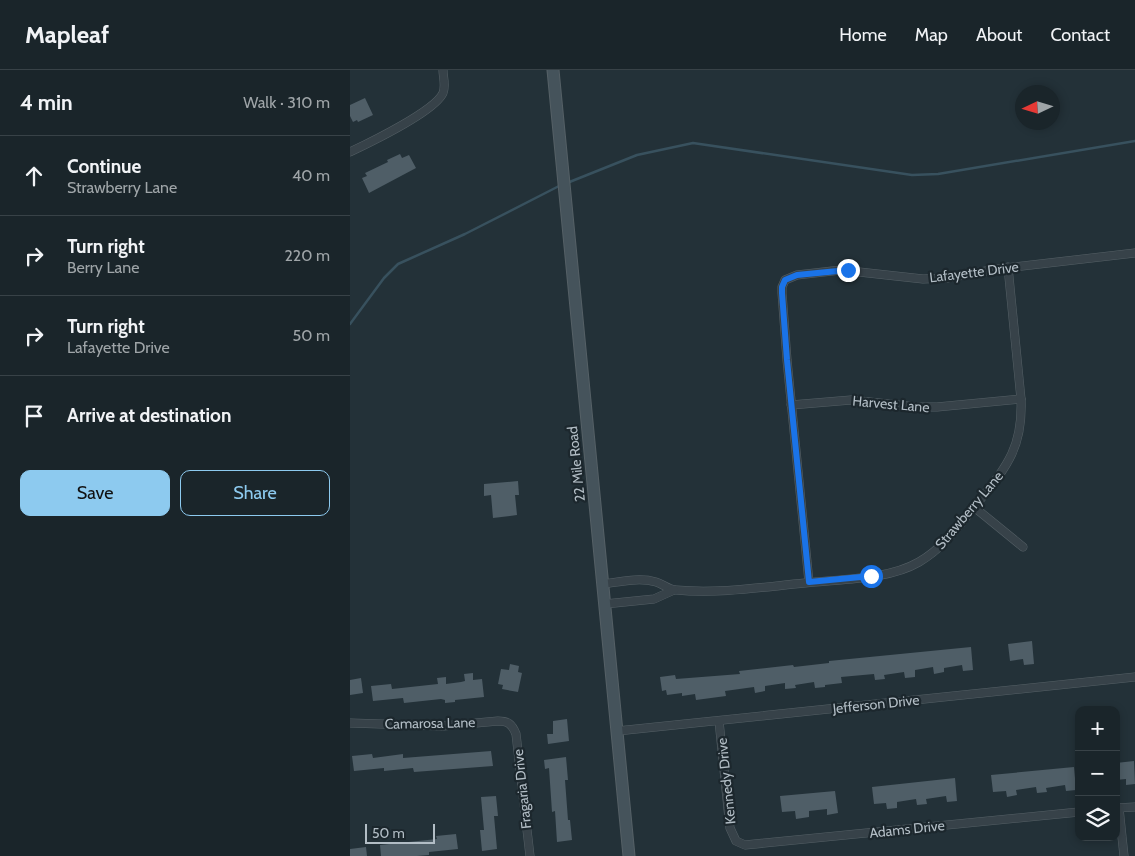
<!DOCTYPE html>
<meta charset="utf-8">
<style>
:root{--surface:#1a252a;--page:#232d32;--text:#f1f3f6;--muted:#9fa5a8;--line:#384247;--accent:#8dcaef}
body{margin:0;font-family:Cabin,sans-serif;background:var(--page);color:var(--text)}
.controls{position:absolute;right:15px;bottom:15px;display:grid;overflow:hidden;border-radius:10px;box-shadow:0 2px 8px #0003}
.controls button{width:45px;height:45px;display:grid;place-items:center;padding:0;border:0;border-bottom:1px solid var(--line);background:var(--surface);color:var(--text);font:25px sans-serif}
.compass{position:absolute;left:665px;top:15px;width:45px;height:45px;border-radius:50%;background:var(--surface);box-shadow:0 2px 8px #0003;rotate:266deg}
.scale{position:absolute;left:15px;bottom:12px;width:70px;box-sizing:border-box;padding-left:5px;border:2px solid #b2bdc5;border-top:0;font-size:14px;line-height:18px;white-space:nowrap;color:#b2bdc5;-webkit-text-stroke:4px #1c272d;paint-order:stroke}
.stop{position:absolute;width:15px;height:15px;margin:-11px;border:4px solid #1a73e8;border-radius:50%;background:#fff}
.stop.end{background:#1a73e8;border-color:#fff;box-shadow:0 1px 5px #0008}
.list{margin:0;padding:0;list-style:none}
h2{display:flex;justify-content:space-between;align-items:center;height:65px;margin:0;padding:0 20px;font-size:21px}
h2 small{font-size:16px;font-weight:400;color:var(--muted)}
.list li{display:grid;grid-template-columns:32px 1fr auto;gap:15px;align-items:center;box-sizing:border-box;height:80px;padding:0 20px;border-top:1px solid var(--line)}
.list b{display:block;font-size:19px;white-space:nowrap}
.list p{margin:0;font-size:16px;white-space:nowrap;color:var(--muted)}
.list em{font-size:16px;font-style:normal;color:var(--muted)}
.actions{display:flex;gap:10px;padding:15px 20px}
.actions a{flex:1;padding:11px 0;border:1px solid var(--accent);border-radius:10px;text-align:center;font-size:18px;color:var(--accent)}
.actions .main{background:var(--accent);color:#111}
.icon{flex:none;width:28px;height:28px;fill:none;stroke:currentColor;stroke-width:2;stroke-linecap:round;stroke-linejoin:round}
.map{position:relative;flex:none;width:785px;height:786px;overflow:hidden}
header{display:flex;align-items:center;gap:30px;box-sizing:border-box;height:70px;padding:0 25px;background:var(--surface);border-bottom:1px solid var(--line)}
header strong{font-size:24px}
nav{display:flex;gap:28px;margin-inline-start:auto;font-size:18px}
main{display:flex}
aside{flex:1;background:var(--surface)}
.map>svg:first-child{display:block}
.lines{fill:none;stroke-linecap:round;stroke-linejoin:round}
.stream{stroke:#38515e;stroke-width:2.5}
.building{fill:#4f5e67}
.street-casing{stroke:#556066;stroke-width:9}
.secondary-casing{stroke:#556066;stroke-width:13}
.street{stroke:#374249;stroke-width:8}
.secondary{stroke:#45535b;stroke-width:11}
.route{stroke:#1a73e8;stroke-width:6}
.labels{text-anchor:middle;stroke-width:4.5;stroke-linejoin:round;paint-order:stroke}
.street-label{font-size:14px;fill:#b2bdc5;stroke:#1c272d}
</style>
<header>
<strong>Mapleaf</strong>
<nav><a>Home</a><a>Map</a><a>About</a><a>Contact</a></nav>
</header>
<main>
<aside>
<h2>4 min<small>Walk · 310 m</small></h2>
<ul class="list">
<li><svg class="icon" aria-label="ahead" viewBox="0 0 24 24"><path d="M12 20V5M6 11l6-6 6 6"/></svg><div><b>Continue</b><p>Strawberry Lane</p></div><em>40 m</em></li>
<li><svg class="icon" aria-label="right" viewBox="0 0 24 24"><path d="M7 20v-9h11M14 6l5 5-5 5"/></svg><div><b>Turn right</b><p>Berry Lane</p></div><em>220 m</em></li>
<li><svg class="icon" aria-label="right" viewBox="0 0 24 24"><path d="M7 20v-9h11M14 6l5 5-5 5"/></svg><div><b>Turn right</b><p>Lafayette Drive</p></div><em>50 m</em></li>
<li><svg class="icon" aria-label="arrive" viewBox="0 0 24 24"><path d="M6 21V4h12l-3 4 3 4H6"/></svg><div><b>Arrive at destination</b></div></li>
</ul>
<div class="actions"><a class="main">Save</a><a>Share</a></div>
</aside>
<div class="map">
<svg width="785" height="786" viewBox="0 0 785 786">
<rect width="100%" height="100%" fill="#233138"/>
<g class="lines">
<g class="stream">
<polyline points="217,113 287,85 343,73 562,105 588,104 785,71"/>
<polyline points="0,254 34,208 48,194 115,164 211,115"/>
</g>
</g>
<g class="building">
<polygon points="15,28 23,45 8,52 7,50 3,52 0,46 0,35"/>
<polygon points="50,84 52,88 59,85 66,98 19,123 12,108 17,106 15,103 38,92 37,90"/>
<polygon points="168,411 169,425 165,425 167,445 143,448 141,425 134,426 134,414"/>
<polygon points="682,571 684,594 674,595 673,589 660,591 658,574"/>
<polygon points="621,577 623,600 613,601 612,595 594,598 594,602 584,604 583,597 565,600 565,607 555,608 554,602 534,605 535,609 525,610 524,604 491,607 492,613 475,615 475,617 465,618 464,612 445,615 446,618 435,619 435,613 415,616 415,621 405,623 404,617 375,621 376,626 346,630 345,624 332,626 332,623 317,625 316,620 312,621 310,607 325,605 326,609 390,604 389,601 443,595 444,597 479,593 479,591"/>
<polygon points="160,594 169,596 168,602 172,603 168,622 152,619 153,615 148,614 151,599 159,600"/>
<polygon points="123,603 123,610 132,609 134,627 105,630 105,632 95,633 95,630 91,629 54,633 53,628 23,631 21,616 41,614 42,619 88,614 87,608 96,607 96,614 111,612 115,611 114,604"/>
<polygon points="11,608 13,623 0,625 0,610"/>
<polygon points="217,649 219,671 198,674 197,664 203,664 203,651"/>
<polygon points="141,681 143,696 64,702 63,698 34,701 34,698 4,701 2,686 22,684 23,688 53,684 53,688"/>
<polygon points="216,687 218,710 215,710 218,750 220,750 222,770 207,772 205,741 202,742 199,698 195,699 194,690"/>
<polygon points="784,691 785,714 776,715 776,709 766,710 766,693"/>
<polygon points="724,697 726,720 716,721 715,715 696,718 697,722 687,723 686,717 666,720 667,725 657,727 656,721 643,722 641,705"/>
<polygon points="605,708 607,731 597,732 596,726 576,729 577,734 567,735 566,729 547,732 547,738 537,739 536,733 524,734 522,717"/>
<polygon points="485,721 488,743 477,745 477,739 459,741 459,747 446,749 445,741 432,742 430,726"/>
<polygon points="146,726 148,746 144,746 147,779 132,781 130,760 134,760 131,727"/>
<polygon points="106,764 108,779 79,782 79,785 67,786 31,786 30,775 87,769 86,766"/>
<polygon points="16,777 17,786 0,786 0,779"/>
</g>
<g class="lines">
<defs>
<g id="street">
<path d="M0,82C19,73 85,41 93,23C96,16 93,7 93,0"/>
<polyline points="441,335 501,330 566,337 587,337 671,329"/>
<polyline points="624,437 673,477"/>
<polyline points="459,512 437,290 432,223 432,217 435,210 447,205 491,200 573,209 597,208 647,199 785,183"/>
<path d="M253,514C270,512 289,507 306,512C313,514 319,520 326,520C369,524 413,517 455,513C491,509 538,510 569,492C595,477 611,453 630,430C658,395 673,376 671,329L658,197"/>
<polyline points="255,534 304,529 324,520"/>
<polyline points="369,651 380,758 386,771 395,775 729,742"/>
<path d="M0,653L93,656L148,651C158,651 162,654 166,664L180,786"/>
<polyline points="267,661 785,607"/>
<polyline points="766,738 785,737"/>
<polyline points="769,738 774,786"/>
</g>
<polyline id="secondary" points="203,0 279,786"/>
</defs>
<use href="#street" class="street-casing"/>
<use href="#secondary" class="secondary-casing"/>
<use href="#street" class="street"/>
<use href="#secondary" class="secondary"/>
</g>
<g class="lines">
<polyline class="route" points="498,200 447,205 435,210 432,217 432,223 437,290 459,512 521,506"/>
</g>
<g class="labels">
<g class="street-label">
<text transform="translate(624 202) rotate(-7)" y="5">Lafayette Drive</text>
<text transform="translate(541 334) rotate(5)" y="5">Harvest Lane</text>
<text transform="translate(226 394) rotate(-96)" y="5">22 Mile Road</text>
<text transform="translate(619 440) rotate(-50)" y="5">Strawberry Lane</text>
<text transform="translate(526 634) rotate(-6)" y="5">Jefferson Drive</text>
<text transform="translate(80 653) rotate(-1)" y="5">Camarosa Lane</text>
<text transform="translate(376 711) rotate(-96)" y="5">Kennedy Drive</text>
<text transform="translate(172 719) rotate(-96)" y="5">Fragaria Drive</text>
<text transform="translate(557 759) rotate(-6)" y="5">Adams Drive</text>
</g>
</g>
</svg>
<div class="controls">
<button>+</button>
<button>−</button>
<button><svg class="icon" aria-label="layers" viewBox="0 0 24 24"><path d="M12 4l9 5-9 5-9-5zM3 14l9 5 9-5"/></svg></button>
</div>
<svg class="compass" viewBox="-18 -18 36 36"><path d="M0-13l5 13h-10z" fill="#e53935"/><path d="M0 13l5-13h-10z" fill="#9fa5a8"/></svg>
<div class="scale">50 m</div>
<div class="stop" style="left:521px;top:506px"></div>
<div class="stop end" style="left:498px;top:200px"></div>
</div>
</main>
